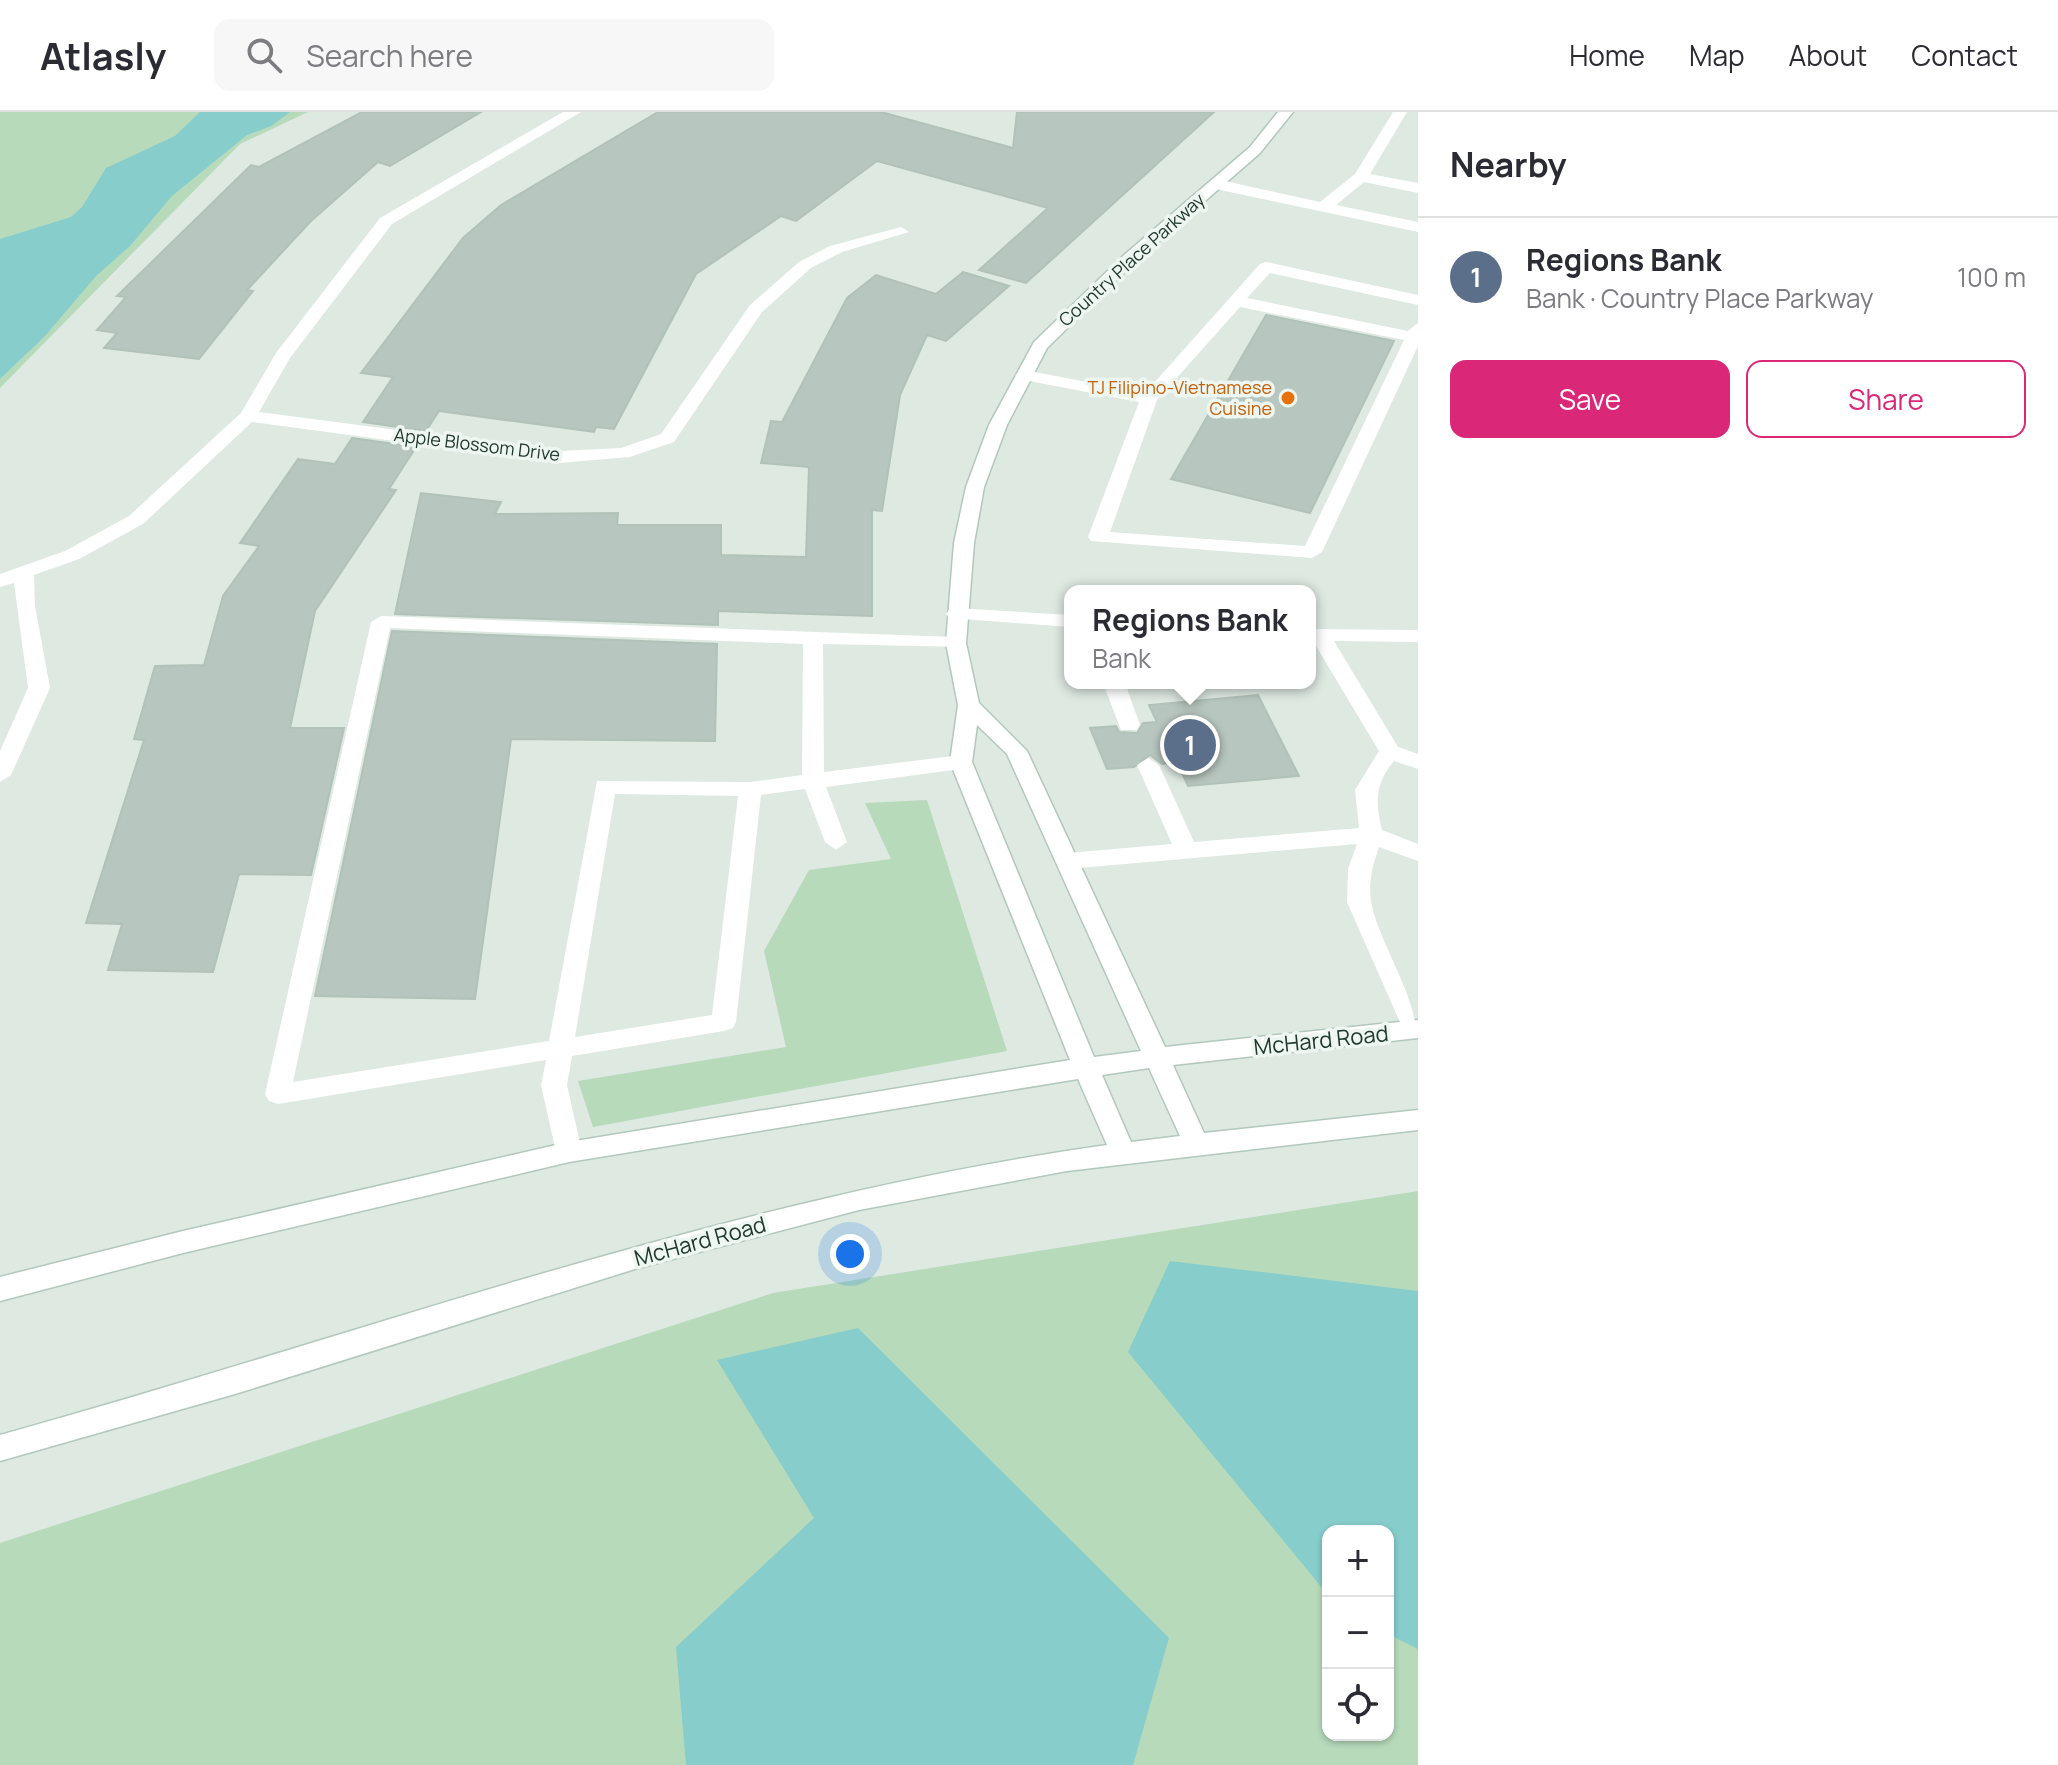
<!DOCTYPE html>
<meta charset="utf-8">
<style>
:root{--surface:#fff;--page:#f7f7f7;--text:#2b2b33;--muted:#7c7c81;--line:#e1e1e2;--accent:#db2777}
body{margin:0;font-family:Manrope,sans-serif;background:var(--page);color:var(--text)}
.controls{position:absolute;right:24px;bottom:24px;display:grid;overflow:hidden;border-radius:16px;box-shadow:0 2px 6px #0004}
.controls button{width:72px;height:72px;display:grid;place-items:center;padding:0;border:0;border-bottom:2px solid var(--line);background:var(--surface);color:var(--text);font:40px sans-serif}
.you{position:absolute;left:850px;top:1142px;width:28px;height:28px;margin:-20px;border:6px solid #fff;border-radius:50%;background:#1a73e8;box-shadow:0 0 0 12px #1a73e833}
.badge{display:grid;place-items:center;width:52px;height:52px;border-radius:50%;background:var(--accent);color:#fff;font-size:26px;font-weight:700}
.pin{position:absolute;translate:-50% -50%;border:4px solid #fff;box-shadow:0 2px 8px #0006}
.popup{position:absolute;left:1064px;top:473px;width:252px;height:104px;box-sizing:border-box;display:grid;place-content:center;border-radius:16px;background:var(--surface);filter:drop-shadow(0 2px 6px #0005);font-size:26px;white-space:nowrap;color:var(--muted)}
.popup b{font-size:30px;color:var(--text)}
.popup::after{content:'';position:absolute;left:50%;top:100%;margin-left:-16px;border:16px solid transparent;border-top-color:var(--surface)}
.list{margin:0;padding:0;list-style:none}
h2{display:flex;justify-content:space-between;align-items:center;height:104px;margin:0;padding:0 32px;font-size:34px}
h2 small{font-size:26px;font-weight:400;color:var(--muted)}
.list li{display:grid;grid-template-columns:52px 1fr auto;gap:24px;align-items:center;box-sizing:border-box;height:120px;padding:0 32px;border-top:2px solid var(--line)}
.list b{display:block;font-size:30px;white-space:nowrap}
.list p{margin:0;font-size:26px;white-space:nowrap;color:var(--muted)}
.list em{font-size:26px;font-style:normal;color:var(--muted)}
.actions{display:flex;gap:16px;padding:24px 32px}
.actions a{flex:1;padding:18px 0;border:2px solid var(--accent);border-radius:16px;text-align:center;font-size:28px;color:var(--accent)}
.actions .main{background:var(--accent);color:#fff}
.icon{flex:none;width:44px;height:44px;fill:none;stroke:currentColor;stroke-width:2;stroke-linecap:round;stroke-linejoin:round}
.map{position:relative;flex:none;width:1418px;height:1653px;overflow:hidden}
header{display:flex;align-items:center;gap:48px;box-sizing:border-box;height:112px;padding:0 40px;background:var(--surface);border-bottom:2px solid var(--line)}
header strong{font-size:38px}
nav{display:flex;gap:44px;margin-inline-start:auto;font-size:28px}
.search{width:560px;height:72px;background:var(--page);display:flex;align-items:center;gap:20px;box-sizing:border-box;padding:0 28px;border-radius:16px;color:var(--muted);font-size:30px}
main{display:flex}
aside{flex:1;background:var(--surface)}
.map>svg:first-child{display:block}
.green{fill:#b7dabb;fill-rule:evenodd}
.water{fill:#87cdcc}
.building{fill:#b7c6be;stroke:#b1c2b8;stroke-width:2}
.lines{fill:none;stroke-linecap:round;stroke-linejoin:round}
.secondary-casing{stroke:#b2c8bc;stroke-width:3}
.lane{fill:#fff;fill-rule:evenodd}
.street{fill:#fff;fill-rule:evenodd}
.secondary{fill:#fff;fill-rule:evenodd}
.food-dot{fill:#e8710a;stroke:#eef6f1;stroke-width:3}
.labels{text-anchor:middle;stroke-width:7;stroke-linejoin:round;paint-order:stroke}
.far-street-label{font-size:18px;fill:#20382d;stroke:#eef6f1}
.far-food-label{font-size:18px;fill:#c56008;stroke:#eef6f1;text-anchor:end}
.street-label{font-size:22px;fill:#20382d;stroke:#eef6f1}
</style>
<header>
<strong>Atlasly</strong>
<div class="search"><svg class="icon" aria-label="search" viewBox="0 0 24 24"><circle cx="10" cy="10" r="6"/><path d="M15 15l6 6"/></svg>Search here</div>
<nav><a>Home</a><a>Map</a><a>About</a><a>Contact</a></nav>
</header>
<main>
<div class="map">
<svg width="1418" height="1653" viewBox="0 0 1418 1653">
<rect width="100%" height="100%" fill="#dee9e2"/>
<g class="green">
<polygon points="0,0 308,0 240,32 0,276"/>
<polygon points="927,688 1007,939 593,1015 578,969 786,935 764,839 809,758 891,747 865,691"/>
<path d="M1418,1079V1653H0V1431L773,1181ZM1328,1419H1388V1623H1328Z"/>
</g>
<g class="water">
<polygon points="200,0 290,0 271,14 247,23 172,84 130,134 96,164 45,224 0,267 0,127 71,105 82,95 106,56 175,24"/>
<polygon points="1170,1149 1418,1179 1418,1537 1388,1522 1388,1419 1328,1419 1328,1483 1128,1240"/>
<polygon points="858,1216 1169,1526 1133,1653 686,1653 676,1535 814,1406 717,1248"/>
</g>
<g class="building">
<polygon points="362,0 481,0 390,54 378,50 311,109 247,178 253,179 199,247 104,236 117,221 97,218 126,185 117,184 251,53 259,55"/>
<polygon points="658,0 881,0 1013,36 1017,0 1214,0 1026,171 979,158 1048,96 877,49 796,109 781,104 696,162 614,317 596,315 594,320 439,299 426,319 363,310 393,265 361,261 463,126 501,93"/>
<polygon points="963,160 1009,174 946,229 927,223 900,283 882,399 872,398 872,504 718,499 718,513 395,502 421,381 501,390 495,402 618,401 617,413 721,413 721,443 806,445 809,355 761,351 771,309 782,310 847,186 876,163 936,182"/>
<polygon points="1266,203 1394,229 1310,401 1171,367"/>
<polygon points="352,326 416,335 389,377 396,378 315,499 290,616 344,616 311,763 239,762 213,860 108,858 122,812 86,811 144,628 134,627 155,554 204,553 223,484 259,434 240,431 298,347 335,352"/>
<polygon points="392,519 717,532 715,629 511,627 475,887 315,884"/>
<polygon points="1258,583 1299,664 1188,674 1177,650 1162,652 1150,643 1134,655 1107,657 1090,616 1116,614 1119,620 1137,621 1143,611 1157,610 1149,593"/>
</g>
<g class="lines">
<defs>
<path id="secondary" d="M1278,0H1293L1260,41L1135,150L1047,236L1007,313L984,375L974,431L966,531L979,591L1027,639L1165,935L1418,908V926L1173,953L1204,1021L1418,998V1018L1067,1059L859,1098L635,1157L235,1282L0,1349V1323C368,1221 727,1086 1107,1033L1078,967L569,1050L183,1141L0,1189V1165L183,1119L569,1030L1070,948L950,650L958,593L946,531L954,431L966,375L989,313L1034,230L1123,144L1250,35ZM977,613L1007,642L1141,939L1094,945L972,650ZM1149,956L1180,1024L1131,1030L1102,963Z"/>
</defs>
<use href="#secondary" class="secondary-casing"/>
<g class="lane">
<polygon points="1393,0 1407,0 1370,62 1418,71 1418,81 1364,70 1336,93 1418,110 1418,120 1216,77 1208,72 1216,67 1320,90 1355,62"/>
<path d="M1266,150L1418,183V193L1270,161L1247,186L1408,219L1418,211V234L1322,440L1312,446L1091,429L1088,425L1139,290L1024,268L1015,263L1024,258L1145,281L1260,152ZM1240,195L1404,228L1305,434L1110,420L1157,288Z"/>
<polygon points="956,496 1070,503 1070,515 949,506 946,502 949,498"/>
<path d="M381,504L956,525L963,527L966,531L963,535L823,532L824,660L961,643L972,650L961,657L826,675L847,730L836,738L825,730L805,677L761,683L736,910L733,916L724,919L572,944L567,973L582,1040L578,1047L569,1050L560,1047L556,1040L541,973L546,948L278,992L269,989L265,982L371,510ZM390,516L803,532L802,663L750,670L597,669L549,929L293,970ZM615,682L738,684L712,903L575,925Z"/>
<path d="M1310,517L1418,518V530L1334,529L1398,635L1418,642V657L1394,649C1375,671 1375,691 1382,718L1418,732V749L1379,735C1373,752 1368,771 1371,789C1378,830 1418,885 1416,926L1407,924L1403,917L1347,790L1348,757L1357,732L1067,757L1055,749L1067,741L1172,732L1137,653L1148,646L1159,653L1194,730L1359,716L1355,678L1379,639L1313,529H1310Z"/>
<polygon points="1103,571 1125,571 1140,613 1137,618 1121,618"/>
</g>
<polygon class="street" points="563,0 581,0 392,112 290,246 259,300 559,339 621,336 661,322 750,193 799,150 830,134 901,115 909,120 842,140 811,156 762,200 674,330 630,345 559,351 252,310 143,412 79,447 34,463 35,494 50,576 11,663 0,670 0,639 28,576 14,471 0,475 0,462 65,439 129,404 241,301 276,241 380,106"/>
<use href="#secondary" class="secondary"/>
</g>
<circle class="food-dot" cx="1288" cy="286" r="8"/>
<g class="labels">
<g class="far-street-label">
<text transform="translate(1132 148) rotate(-42)" y="6">Country Place Parkway</text>
<text transform="translate(477 333) rotate(7)" y="6">Apple Blossom Drive</text>
</g>
<g class="far-food-label">
<text x="1272" y="282">TJ Filipino-Vietnamese<tspan x="1272" dy="21">Cuisine</tspan></text>
</g>
<g class="street-label">
<text transform="translate(1321 928) rotate(-6)" y="8">McHard Road</text>
<text transform="translate(700 1129) rotate(-15)" y="8">McHard Road</text>
</g>
</g>
</svg>
<div class="controls">
<button>+</button>
<button>−</button>
<button><svg class="icon" aria-label="locate" viewBox="0 0 24 24"><circle cx="12" cy="12" r="6"/><path d="M12 2v4M12 18v4M2 12h4M18 12h4"/></svg></button>
</div>
<div class="you"></div>
<div class="pin badge" style="left:1190px;top:633px;background:#5c6f8a">1</div>
<div class="popup"><b>Regions Bank</b>Bank</div>
</div>
<aside>
<h2>Nearby<small></small></h2>
<ul class="list">
<li><span class="badge" style="background:#5c6f8a">1</span><div><b>Regions Bank</b><p>Bank · Country Place Parkway</p></div><em>100 m</em></li>
</ul>
<div class="actions"><a class="main">Save</a><a>Share</a></div>
</aside>
</main>
